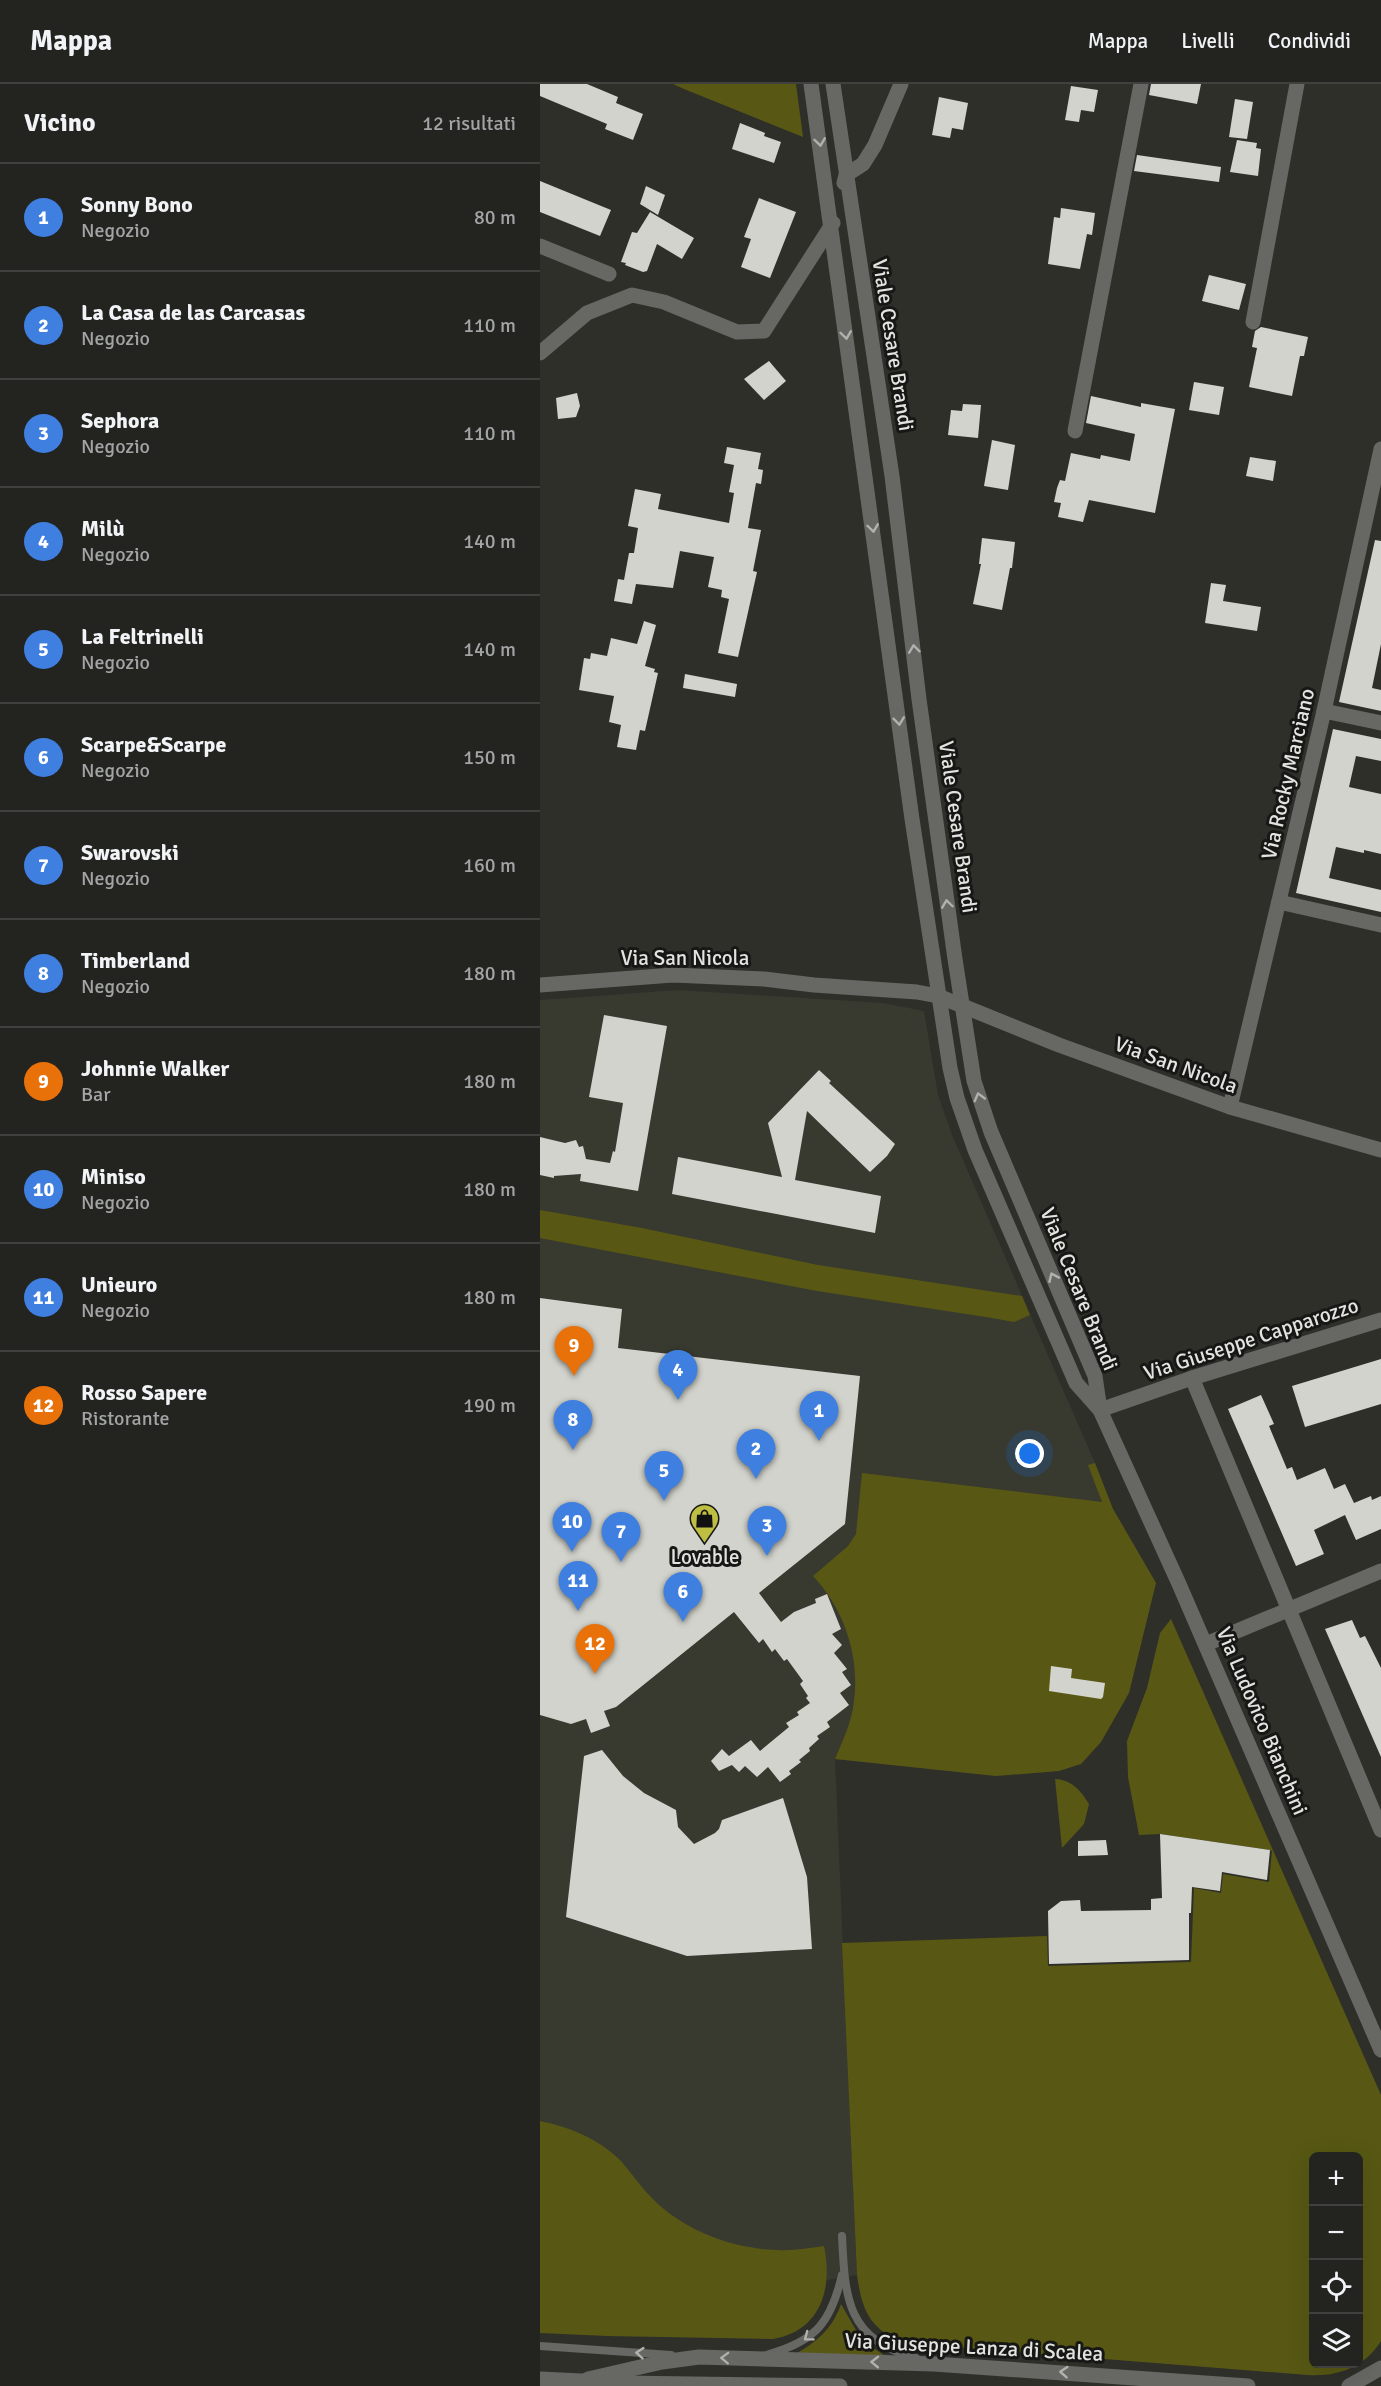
<!DOCTYPE html>
<html lang="it">
<meta charset="utf-8">
<style>
:root{--surface:#232320;--page:#2b2b29;--text:#f1f3f6;--muted:#a3a4a5;--line:#40403e;--accent:#db2777}
body{margin:0;font-family:Signika,sans-serif;background:var(--page);color:var(--text)}
.controls{position:absolute;right:18px;bottom:18px;display:grid;overflow:hidden;border-radius:9px;box-shadow:0 6px 24px #0002}
.controls button{width:54px;height:54px;display:grid;place-items:center;padding:0;border:0;border-bottom:2px solid var(--line);background:var(--surface);color:var(--text);font:30px sans-serif}
.you{position:absolute;left:490px;top:1370px;width:21px;height:21px;margin:-15px;border:4px solid #fff;border-radius:50%;background:#1a73e8;box-shadow:0 0 0 9px #1a73e833}
.badge{display:grid;place-items:center;width:39px;height:39px;border-radius:50%;background:var(--accent);color:#fff;font-size:20px;font-weight:700}
.pin{position:absolute;translate:-50% -50px;filter:drop-shadow(0 2px 3px #0008)}
.pin::after{content:'';position:absolute;top:32px;width:21px;height:18px;background:inherit;clip-path:polygon(0 0,100% 0,50% 100%)}
.list{margin:0;padding:0;list-style:none}
h2{display:flex;justify-content:space-between;align-items:center;height:78px;margin:0;padding:0 24px;font-size:26px}
h2 small{font-size:20px;font-weight:400;color:var(--muted)}
.list li{display:grid;grid-template-columns:39px 1fr auto;gap:18px;align-items:center;box-sizing:border-box;height:108px;padding:0 24px;border-top:2px solid var(--line)}
.list b{display:block;font-size:22px;white-space:nowrap}
.list p{margin:0;font-size:20px;white-space:nowrap;color:var(--muted)}
.list em{font-size:20px;font-style:normal;color:var(--muted)}
.icon{flex:none;width:33px;height:33px;fill:none;stroke:currentColor;stroke-width:2;stroke-linecap:round;stroke-linejoin:round}
.map{position:relative;flex:none;width:841px;height:2302px;overflow:hidden}
header{display:flex;align-items:center;gap:36px;box-sizing:border-box;height:84px;padding:0 30px;background:var(--surface);border-bottom:2px solid var(--line)}
header strong{font-size:28px}
nav{display:flex;gap:33px;margin-inline-start:auto;font-size:21px}
main{display:flex}
aside{flex:1;background:var(--surface)}
.map>svg:first-child{display:block}
.built{fill:#38392f}
.green{fill:#585814;fill-rule:evenodd}
.building{fill:#d3d3cd}
.lines{fill:none;stroke-linecap:round;stroke-linejoin:round}
.service{stroke:#676764;stroke-width:8}
.minor{stroke:#676764;stroke-width:15}
.tertiary{stroke:#676764;stroke-width:15}
.oneway{stroke:#b1b1ae}
.labels{text-anchor:middle;stroke-width:6;stroke-linejoin:round;paint-order:stroke}
.street-label{font-size:21px;fill:#e3e3df;stroke:#171715}
.poi-label{font-size:21px;fill:#e3e3df;stroke:#171715}
</style>
<header>
<strong>Mappa</strong>
<nav><a>Mappa</a><a>Livelli</a><a>Condividi</a></nav>
</header>
<main>
<aside>
<h2>Vicino<small>12 risultati</small></h2>
<ul class="list">
<li><span class="badge" style="background:#3f7fe0">1</span><div><b>Sonny Bono</b><p>Negozio</p></div><em>80 m</em></li>
<li><span class="badge" style="background:#3f7fe0">2</span><div><b>La Casa de las Carcasas</b><p>Negozio</p></div><em>110 m</em></li>
<li><span class="badge" style="background:#3f7fe0">3</span><div><b>Sephora</b><p>Negozio</p></div><em>110 m</em></li>
<li><span class="badge" style="background:#3f7fe0">4</span><div><b>Milù</b><p>Negozio</p></div><em>140 m</em></li>
<li><span class="badge" style="background:#3f7fe0">5</span><div><b>La Feltrinelli</b><p>Negozio</p></div><em>140 m</em></li>
<li><span class="badge" style="background:#3f7fe0">6</span><div><b>Scarpe&amp;Scarpe</b><p>Negozio</p></div><em>150 m</em></li>
<li><span class="badge" style="background:#3f7fe0">7</span><div><b>Swarovski</b><p>Negozio</p></div><em>160 m</em></li>
<li><span class="badge" style="background:#3f7fe0">8</span><div><b>Timberland</b><p>Negozio</p></div><em>180 m</em></li>
<li><span class="badge" style="background:#e8710a">9</span><div><b>Johnnie Walker</b><p>Bar</p></div><em>180 m</em></li>
<li><span class="badge" style="background:#3f7fe0">10</span><div><b>Miniso</b><p>Negozio</p></div><em>180 m</em></li>
<li><span class="badge" style="background:#3f7fe0">11</span><div><b>Unieuro</b><p>Negozio</p></div><em>180 m</em></li>
<li><span class="badge" style="background:#e8710a">12</span><div><b>Rosso Sapere</b><p>Ristorante</p></div><em>190 m</em></li>
</ul>
</aside>
<div class="map">
<svg width="841" height="2302" viewBox="0 0 841 2302">
<rect width="100%" height="100%" fill="#2f2f2a"/>
<polygon class="built" points="138,906 343,919 384,927 398,1011 413,1053 555,1379 573,1425 616,1499 456,1692 295,1675 317,2191 287,2196 279,2223 264,2242 243,2253 226,2255 68,2252 0,2248 0,916"/>
<g class="green">
<polygon points="133,0 256,0 263,53 144,5"/>
<polygon points="0,1126 102,1144 278,1181 482,1212 490,1231 474,1238 452,1234 277,1207 0,1154"/>
<path d="M555,1379L573,1425L616,1499L589,1609L561,1658L541,1680L519,1687L456,1692L295,1675C303,1656 312,1637 314,1617C320,1572 304,1525 273,1492L308,1462L316,1450L322,1389L562,1418L548,1381Z"/>
<path d="M631,1535L841,2011V2257C825,2283 798,2293 768,2291L363,2259C329,2244 322,2226 317,2191L302,1859L507,1852L508,1882L651,1878L654,1804L681,1809L683,1790L729,1798L732,1767L730,1766L620,1750L599,1751L588,1693L587,1657L607,1604L620,1549ZM774,2072H818V2280H774Z"/>
<path d="M515,1695C532,1696 540,1706 549,1720L544,1740L522,1764Z"/>
<path d="M0,2037C30,2043 59,2055 81,2077C93,2091 103,2106 117,2119C148,2148 195,2165 238,2166C253,2167 269,2164 284,2162C293,2204 281,2247 233,2255L68,2252L0,2249Z"/>
<path d="M301,2220L321,2255L345,2272L255,2270C276,2259 293,2244 301,2220Z"/>
</g>
<g class="building">
<polygon points="0,0 47,0 78,13 76,19 103,30 93,56 65,45 67,40 0,12"/>
<polygon points="611,0 661,0 657,20 609,11"/>
<polygon points="531,2 558,6 554,28 541,26 539,38 525,36"/>
<polygon points="399,13 428,19 423,46 412,44 410,54 392,51"/>
<polygon points="695,15 713,18 707,55 689,53"/>
<polygon points="200,39 225,49 224,52 241,58 234,79 192,65"/>
<polygon points="697,56 717,59 716,64 721,65 718,92 690,88"/>
<polygon points="597,71 681,83 679,98 594,87"/>
<polygon points="0,97 71,126 60,152 0,128"/>
<polygon points="106,102 125,111 118,131 100,120"/>
<polygon points="219,114 256,128 230,194 201,183 211,155 204,153"/>
<polygon points="521,124 555,129 552,151 547,150 540,185 508,180 514,133 520,134"/>
<polygon points="110,128 154,154 142,175 117,160 107,187 103,188 85,181 86,179 81,178 92,148 97,149"/>
<polygon points="669,191 706,200 699,226 662,217"/>
<polygon points="721,243 768,253 764,272 760,272 752,312 709,303 717,264 712,263 715,247"/>
<polygon points="229,277 246,297 224,316 204,295"/>
<polygon points="654,298 684,303 679,331 649,326"/>
<polygon points="37,309 40,322 36,333 18,335 16,314"/>
<polygon points="551,312 601,323 601,319 635,325 615,429 549,416 543,438 518,433 521,419 514,418 517,404 520,396 525,397 531,369 560,375 561,371 590,377 595,350 546,339"/>
<polygon points="423,320 441,321 438,354 408,351 411,326 422,327"/>
<polygon points="452,356 475,361 468,406 444,402"/>
<polygon points="187,363 221,369 218,385 223,386 221,400 216,399 208,444 221,446 213,487 217,488 198,573 178,569 189,515 181,513 182,506 168,503 174,473 140,467 133,504 96,500 92,520 74,517 78,495 84,496 89,469 94,469 98,444 88,442 95,405 121,410 118,425 189,439 194,409 189,408 194,381 184,379"/>
<polygon points="710,373 736,377 733,397 706,392"/>
<polygon points="442,454 475,458 472,484 470,484 462,526 433,520 441,480 439,480"/>
<polygon points="835,456 841,457 841,560 832,604 841,606 841,627 799,618"/>
<polygon points="671,499 686,501 683,517 721,523 717,547 665,539"/>
<polygon points="104,537 116,541 105,582 115,585 114,588 118,589 105,647 100,646 96,666 77,663 81,641 69,638 74,612 39,606 44,574 50,575 51,569 67,572 71,554 97,560"/>
<polygon points="145,590 197,600 195,613 143,604"/>
<polygon points="793,645 841,655 841,677 816,672 809,703 841,710 841,770 824,766 824,769 796,763 789,794 841,806 841,828 756,809"/>
<polygon points="64,931 127,942 98,1107 40,1097 41,1090 14,1092 14,1094 0,1091 0,1053 25,1059 36,1056 39,1063 43,1062 46,1075 70,1079 73,1067 75,1068 83,1019 49,1013"/>
<polygon points="279,986 291,997 289,999 355,1060 347,1072 330,1088 267,1027 255,1096 341,1112 335,1149 132,1110 138,1073 242,1093 228,1039"/>
<polygon points="0,1214 82,1225 78,1264 320,1292 305,1440 219,1509 241,1538 254,1528 276,1519 275,1515 287,1510 301,1545 292,1550 302,1561 294,1569 307,1585 302,1588 311,1601 300,1609 309,1621 287,1638 290,1643 277,1652 279,1655 269,1664 270,1667 259,1676 261,1678 249,1687 251,1690 240,1698 228,1683 217,1693 205,1682 199,1688 192,1681 179,1687 171,1677 182,1665 189,1672 211,1656 220,1667 249,1643 246,1639 259,1631 257,1628 270,1619 266,1614 268,1612 260,1600 263,1597 247,1575 244,1577 235,1565 232,1568 223,1555 219,1559 194,1528 76,1623 64,1627 70,1642 51,1649 46,1635 31,1640 0,1631"/>
<polygon points="841,1275 841,1320 765,1343 752,1302"/>
<polygon points="721,1311 734,1340 729,1342 747,1385 752,1383 757,1396 785,1384 794,1405 805,1400 814,1419 831,1412 832,1416 841,1412 841,1445 816,1456 805,1431 774,1446 784,1470 756,1482 688,1325"/>
<polygon points="812,1536 820,1554 825,1552 841,1584 841,1673 785,1545"/>
<polygon points="511,1582 532,1585 531,1594 565,1599 563,1613 561,1615 509,1607"/>
<polygon points="62,1666 83,1692 104,1709 136,1726 138,1743 154,1760 175,1749 179,1745 182,1736 243,1714 267,1793 272,1865 147,1872 26,1833 44,1672"/>
<polygon points="620,1750 730,1766 727,1796 682,1788 680,1807 652,1803 651,1829 649,1829 649,1876 509,1880 508,1827 521,1817 540,1816 541,1827 611,1826 611,1815 622,1814"/>
<polygon points="566,1756 568,1771 538,1772 538,1757"/>
</g>
<g class="lines">
<g class="service">
<path d="M302,2152C305,2216 307,2255 376,2274"/>
<polyline points="0,2262 131,2271"/>
<path d="M229,2270C276,2257 291,2238 302,2191"/>
</g>
<g class="minor">
<polyline points="271,0 372,735 410,984 417,1014 435,1066 536,1299 560,1326 639,1500 841,1966"/>
<polyline points="293,0 352,392 379,615 415,875 434,997 451,1048 555,1292 560,1326"/>
<polyline points="304,99 306,91 323,80 335,61 361,0"/>
<polyline points="0,162 69,190"/>
<polyline points="713,238 757,0"/>
<polyline points="0,269 47,229 92,211 124,218 197,248 224,247 293,139"/>
<polyline points="535,347 601,0"/>
<polyline points="784,627 841,639"/>
<polyline points="739,818 841,841"/>
<polyline points="0,901 133,891 224,895 274,901 377,908 398,912 519,961 690,1023 841,1066"/>
<polyline points="690,1023 784,627 841,365"/>
<polyline points="652,1294 841,1746"/>
<polyline points="560,1326 652,1294 841,1236"/>
<polyline points="666,1560 841,1487"/>
<polyline points="48,2295 122,2278 159,2273 394,2280 708,2302"/>
<polyline points="809,2302 841,2284"/>
</g>
<polyline class="tertiary" points="0,2295 83,2299 300,2302"/>
</g>
<defs><path id="oneway-chevron" d="M-2-3.5L2.5 0L-2 3.5" fill="none" stroke-width="1.6" stroke-linecap="round" stroke-linejoin="round" transform="scale(1.5)"/></defs>
<g class="oneway">
<use href="#oneway-chevron" transform="translate(280 58) rotate(82)"/>
<use href="#oneway-chevron" transform="translate(306 251) rotate(82)"/>
<use href="#oneway-chevron" transform="translate(333 444) rotate(82)"/>
<use href="#oneway-chevron" transform="translate(374 565) rotate(-97)"/>
<use href="#oneway-chevron" transform="translate(359 637) rotate(83)"/>
<use href="#oneway-chevron" transform="translate(407 820) rotate(-98)"/>
<use href="#oneway-chevron" transform="translate(439 1013) rotate(-105)"/>
<use href="#oneway-chevron" transform="translate(513 1193) rotate(-114)"/>
<use href="#oneway-chevron" transform="translate(268 2253) rotate(143)"/>
<use href="#oneway-chevron" transform="translate(100 2269) rotate(-175)"/>
<use href="#oneway-chevron" transform="translate(185 2274) rotate(-178)"/>
<use href="#oneway-chevron" transform="translate(335 2278) rotate(-179)"/>
<use href="#oneway-chevron" transform="translate(524 2288) rotate(-176)"/>
</g>
<defs>
<symbol id="shop-pin" viewBox="-11 -11 22 30"><path d="M0 17L-7.5 6A9.5 9.5 0 1 1 7.5 6Z" fill="#bebf42" stroke="#171715"/><path d="M-5-2.5h2.3a2.7 3.5 0 0 1 5.4 0H5L5.5 6h-11ZM-1.5-2.5h3a1.5 2.3 0 0 0-3 0Z" fill="#111"/></symbol>
</defs>
<g fill-rule="evenodd">
<use href="#shop-pin" x="148" y="1418" width="33" height="45"/>
</g>
<g class="labels">
<g class="street-label">
<text transform="translate(353 261) rotate(81)" y="7">Viale Cesare Brandi</text>
<text transform="translate(748 690) rotate(-77)" y="7">Via Rocky Marciano</text>
<text transform="translate(418 743) rotate(82)" y="7">Viale Cesare Brandi</text>
<text x="145" y="881">Via San Nicola</text>
<text transform="translate(636 981) rotate(20)" y="7">Via San Nicola</text>
<text transform="translate(539 1205) rotate(68)" y="7">Viale Cesare Brandi</text>
<text transform="translate(711 1255) rotate(-18)" y="7">Via Giuseppe Capparozzo</text>
<text transform="translate(722 1637) rotate(67)" y="7">Via Ludovico Bianchini</text>
<text transform="translate(434 2263) rotate(3)" y="7">Via Giuseppe Lanza di Scalea</text>
</g>
<g class="poi-label">
<text x="165" y="1480">Lovable</text>
</g>
</g>
</svg>
<div class="controls">
<button>+</button>
<button>−</button>
<button><svg class="icon" aria-label="locate" viewBox="0 0 24 24"><circle cx="12" cy="12" r="6"/><path d="M12 2v4M12 18v4M2 12h4M18 12h4"/></svg></button>
<button><svg class="icon" aria-label="layers" viewBox="0 0 24 24"><path d="M12 4l9 5-9 5-9-5zM3 14l9 5 9-5"/></svg></button>
</div>
<div class="you"></div>
<div class="pin badge" style="left:279px;top:1357px;background:#3f7fe0">1</div>
<div class="pin badge" style="left:216px;top:1395px;background:#3f7fe0">2</div>
<div class="pin badge" style="left:227px;top:1472px;background:#3f7fe0">3</div>
<div class="pin badge" style="left:138px;top:1316px;background:#3f7fe0">4</div>
<div class="pin badge" style="left:124px;top:1417px;background:#3f7fe0">5</div>
<div class="pin badge" style="left:143px;top:1538px;background:#3f7fe0">6</div>
<div class="pin badge" style="left:81px;top:1478px;background:#3f7fe0">7</div>
<div class="pin badge" style="left:33px;top:1366px;background:#3f7fe0">8</div>
<div class="pin badge" style="left:34px;top:1292px;background:#e8710a">9</div>
<div class="pin badge" style="left:32px;top:1468px;background:#3f7fe0">10</div>
<div class="pin badge" style="left:38px;top:1527px;background:#3f7fe0">11</div>
<div class="pin badge" style="left:55px;top:1590px;background:#e8710a">12</div>
</div>
</main>
